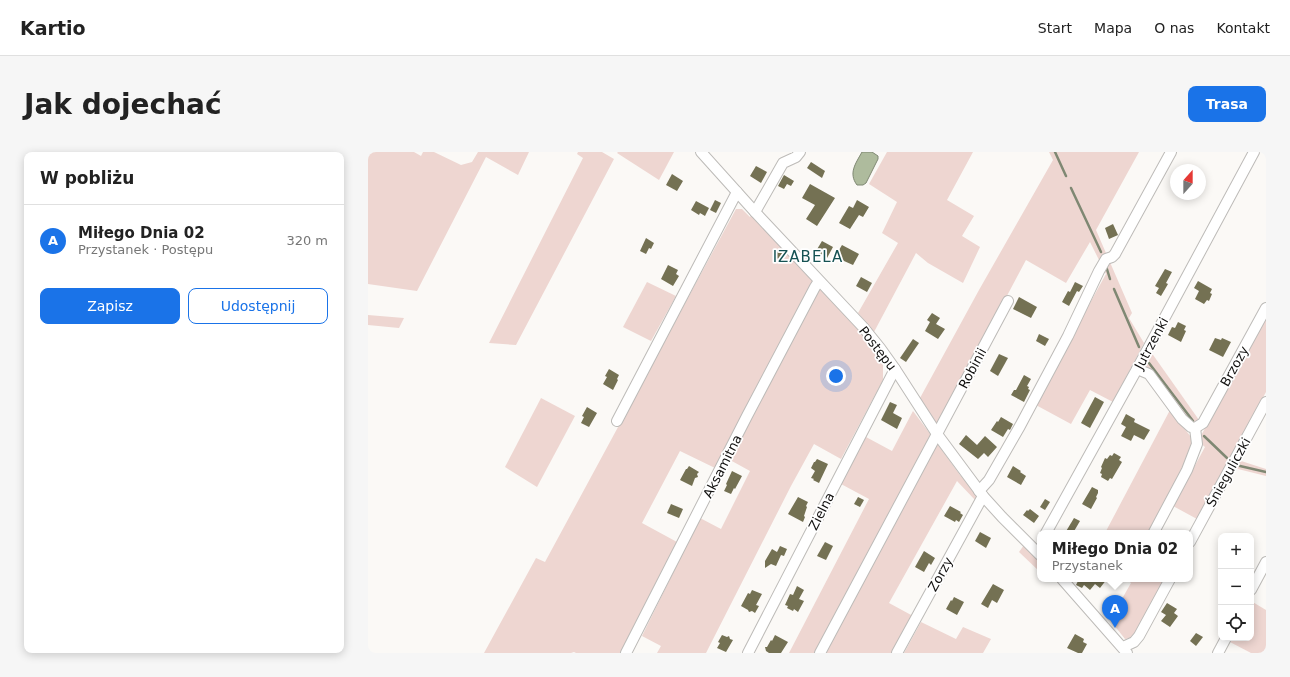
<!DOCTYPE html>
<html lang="pl">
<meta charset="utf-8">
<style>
:root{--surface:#fff;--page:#f6f6f6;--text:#222;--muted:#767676;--line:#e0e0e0;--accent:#1a73e8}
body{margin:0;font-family:"DejaVu Sans",sans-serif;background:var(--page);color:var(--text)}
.controls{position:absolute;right:12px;bottom:12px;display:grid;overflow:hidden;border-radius:8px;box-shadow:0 2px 10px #0003}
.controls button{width:36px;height:36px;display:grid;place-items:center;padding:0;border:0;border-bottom:1px solid var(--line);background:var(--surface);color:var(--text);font:20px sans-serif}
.compass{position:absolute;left:802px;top:12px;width:36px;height:36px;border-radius:50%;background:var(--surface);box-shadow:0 2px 10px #0003;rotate:21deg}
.you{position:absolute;left:468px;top:224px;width:14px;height:14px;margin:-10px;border:3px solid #fff;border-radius:50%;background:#1a73e8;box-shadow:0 0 0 6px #1a73e833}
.badge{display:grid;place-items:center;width:26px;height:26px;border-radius:50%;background:var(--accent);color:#fff;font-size:13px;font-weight:700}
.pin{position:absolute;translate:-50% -33px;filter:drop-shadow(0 1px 2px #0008)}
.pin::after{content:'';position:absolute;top:21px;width:14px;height:12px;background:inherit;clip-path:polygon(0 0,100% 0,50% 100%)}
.popup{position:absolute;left:669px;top:378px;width:156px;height:52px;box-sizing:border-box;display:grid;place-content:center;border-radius:8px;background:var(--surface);filter:drop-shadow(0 1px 3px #0005);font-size:13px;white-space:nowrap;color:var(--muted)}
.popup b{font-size:15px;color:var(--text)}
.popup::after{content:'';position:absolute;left:50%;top:100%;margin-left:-8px;border:8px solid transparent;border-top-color:var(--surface)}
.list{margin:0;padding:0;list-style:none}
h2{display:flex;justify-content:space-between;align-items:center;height:52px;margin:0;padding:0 16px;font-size:17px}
h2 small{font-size:13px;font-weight:400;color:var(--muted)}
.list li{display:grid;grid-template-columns:26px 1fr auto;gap:12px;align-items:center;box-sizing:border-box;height:72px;padding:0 16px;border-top:1px solid var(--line)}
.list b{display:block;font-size:15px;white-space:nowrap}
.list p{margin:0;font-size:13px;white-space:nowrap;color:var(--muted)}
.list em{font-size:13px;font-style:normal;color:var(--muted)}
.actions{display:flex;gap:8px;padding:12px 16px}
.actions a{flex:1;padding:9px 0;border:1px solid var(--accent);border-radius:8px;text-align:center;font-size:14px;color:var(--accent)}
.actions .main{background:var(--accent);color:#fff}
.icon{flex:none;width:22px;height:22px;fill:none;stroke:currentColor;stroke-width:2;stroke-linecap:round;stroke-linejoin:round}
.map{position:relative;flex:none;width:898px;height:501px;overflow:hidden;border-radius:8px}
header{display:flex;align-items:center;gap:24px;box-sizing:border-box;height:56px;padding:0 20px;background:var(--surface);border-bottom:1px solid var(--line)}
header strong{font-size:19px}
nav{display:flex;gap:22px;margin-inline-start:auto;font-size:14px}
.intro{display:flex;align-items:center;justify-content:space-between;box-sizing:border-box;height:96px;padding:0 24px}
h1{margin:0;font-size:28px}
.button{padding:10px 18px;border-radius:8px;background:var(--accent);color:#fff;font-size:14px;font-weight:700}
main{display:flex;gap:24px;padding:0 24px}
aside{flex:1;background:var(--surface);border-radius:8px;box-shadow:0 2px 10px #0003}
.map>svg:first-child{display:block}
.green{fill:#eed6d1}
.water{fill:#aebb9d;stroke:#7f8873}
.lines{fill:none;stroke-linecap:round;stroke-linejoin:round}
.stream{stroke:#7f8873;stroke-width:2.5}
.building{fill:#747153}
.minor-casing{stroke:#bdbbb8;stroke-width:12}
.minor{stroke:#fff;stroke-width:10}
.labels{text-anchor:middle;stroke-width:3.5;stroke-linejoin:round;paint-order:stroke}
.street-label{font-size:13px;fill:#121110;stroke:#fff}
.quarter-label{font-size:15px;letter-spacing:1px;fill:#155253;stroke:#fff}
</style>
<header>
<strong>Kartio</strong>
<nav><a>Start</a><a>Mapa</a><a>O nas</a><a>Kontakt</a></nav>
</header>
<div class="intro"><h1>Jak dojechać</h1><a class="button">Trasa</a></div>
<main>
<aside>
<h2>W pobliżu<small></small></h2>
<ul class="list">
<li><span class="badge">A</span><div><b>Miłego Dnia 02</b><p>Przystanek · Postępu</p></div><em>320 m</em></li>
</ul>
<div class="actions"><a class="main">Zapisz</a><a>Udostępnij</a></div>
</aside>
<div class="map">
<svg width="898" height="501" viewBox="0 0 898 501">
<rect width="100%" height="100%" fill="#fbf9f6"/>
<g class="green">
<polygon points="0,0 46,0 53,4 55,0 66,0 93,13 104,10 110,0 161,0 150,23 118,5 49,139 0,132"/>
<polygon points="210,0 234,0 246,7 148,193 121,191 215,6 209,2"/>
<polygon points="250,0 306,0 291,28 249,1"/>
<polygon points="519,0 605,0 579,48 606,64 594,84 612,95 595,131 560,111 548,101 506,180 490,161 530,91 514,81 529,50 501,32"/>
<polygon points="681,0 771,0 728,78 764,161 761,166 776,191 745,250 722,238 703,272 666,252 738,122 722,90 698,131 658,108 570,274 552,246 611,138 685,8"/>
<polygon points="368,57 374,57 382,65 385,62 445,129 347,316 312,299 274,371 309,390 253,501 208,501 206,500 203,501 116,501 168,406 177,410"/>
<polygon points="279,130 308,144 283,189 255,175"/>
<polygon points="452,136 486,171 514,205 515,213 515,228 473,307 446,292 423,334 338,501 289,501 293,494 274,484 332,366 353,377 382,319 362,308"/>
<polygon points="0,163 36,166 31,176 0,173"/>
<polygon points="898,166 898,240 829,367 805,354 837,295 830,289"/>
<path d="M783,200L831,268C829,271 826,272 822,270L776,213Z"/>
<polygon points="173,246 207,264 169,335 137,315"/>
<polygon points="802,258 823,285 827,287 824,300 784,381 737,381"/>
<polygon points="545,259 563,283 448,501 421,501 501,347 473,332 498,285 524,299"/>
<polygon points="568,290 592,323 611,344 608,349 589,329 521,451 545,464 524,501 456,501"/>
<polygon points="870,308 898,317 898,324 866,316"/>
<polygon points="656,393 672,409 672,420 651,400"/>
<polygon points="758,427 796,427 765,486 757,487 742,468 763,431"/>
<polygon points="883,449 898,458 898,501 883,501 860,489 862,486 883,486"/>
<polygon points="553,470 588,487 595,475 623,487 615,501 536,501"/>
</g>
<path class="water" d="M494,0H504L510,4V7L498,31L495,33H489C480,21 488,11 494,0Z"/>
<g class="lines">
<g class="stream">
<polyline points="687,0 698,24"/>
<polyline points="703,36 733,100"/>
<polyline points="738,114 742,127"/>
<polyline points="746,137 771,195"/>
<polyline points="781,211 825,269"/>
<polyline points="836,284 859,306"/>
<polyline points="872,314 898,320"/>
</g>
</g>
<g class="building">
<polygon points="443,10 457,19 454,26 439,16"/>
<polygon points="388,14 399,20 393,31 382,24"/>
<polygon points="304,22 315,29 309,39 298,33"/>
<polygon points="416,23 426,29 423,34 419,32 416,37 410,34"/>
<polygon points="442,32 467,46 449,74 438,67 447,53 434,46"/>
<polygon points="347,48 353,51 348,61 342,58"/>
<polygon points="489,48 501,55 495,65 491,63 482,77 471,71 481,54 485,56"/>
<polygon points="328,49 341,56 337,64 332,61 331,63 323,58"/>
<polygon points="745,72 750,83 741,87 737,76"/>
<polygon points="278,86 286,91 283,97 281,96 278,102 272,99"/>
<polygon points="454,89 465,95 459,106 448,99"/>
<polygon points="474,93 491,102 485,113 476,109 468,103"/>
<polygon points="409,98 417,103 413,109 406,104"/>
<polygon points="300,113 310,118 308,122 311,124 305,134 293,127"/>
<polygon points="797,117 804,120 798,131 800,132 793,144 788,141 791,136 787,134"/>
<polygon points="493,125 504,131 499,140 488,134"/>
<polygon points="830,129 844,137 842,141 844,142 841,149 839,148 836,152 827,147 831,139 826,136"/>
<polygon points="707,130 715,134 711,140 709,139 701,154 694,150 700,139 702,140"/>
<polygon points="651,145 669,155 663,166 645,157"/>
<polygon points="564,161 572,166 568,172 577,177 570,187 557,179 562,170 559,168"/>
<polygon points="810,170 818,174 816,178 818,179 813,190 800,183 804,175 807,176"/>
<polygon points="671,182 681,187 677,194 668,189"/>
<polygon points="847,186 853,188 854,186 863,190 855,205 841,198"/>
<polygon points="545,187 551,191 538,210 532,206"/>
<polygon points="631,202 640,206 630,224 622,219"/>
<polygon points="241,217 251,223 249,227 250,228 245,238 235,232 239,225 237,224"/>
<polygon points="656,223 663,227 659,234 661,235 660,237 662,238 656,250 643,243 646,238 648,238"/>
<polygon points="727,245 736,250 722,276 713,271"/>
<polygon points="522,250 529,253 525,261 534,266 529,277 513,268"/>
<polygon points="219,255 229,261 221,275 213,271 216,265 214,264"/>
<polygon points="758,262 767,267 766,270 782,278 776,288 766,283 763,289 753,284 758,275 753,272"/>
<polygon points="633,265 645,272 642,278 640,277 635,285 623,278 629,269 630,270"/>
<polygon points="598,283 609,293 617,284 629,295 620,305 616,301 610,307 591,292"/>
<polygon points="746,301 753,305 751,308 754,310 744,327 742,326 740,329 733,325 734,322 732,321 734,316 733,315 737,306 739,307 742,303 744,304"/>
<polygon points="449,307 460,312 451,331 445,328 446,327 443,326 447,319 443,316 446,310 447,310"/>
<polygon points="321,314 331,320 329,322 330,325 327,326 324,334 312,328 318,317 319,317"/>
<polygon points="645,314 653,319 652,320 658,324 653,333 639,325"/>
<polygon points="364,319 374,324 367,337 366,336 363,342 356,339 359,333 358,332"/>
<polygon points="724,335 730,338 730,341 728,345 729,346 723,357 714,352"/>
<polygon points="430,345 440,350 438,354 439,355 436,364 437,365 435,370 420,362"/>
<polygon points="490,345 496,348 492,355 486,352"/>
<polygon points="677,347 682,350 677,358 672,355"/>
<polygon points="303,352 315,357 311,366 299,361"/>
<polygon points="582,354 593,360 592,361 595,363 591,370 588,368 587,370 576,364"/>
<polygon points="662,357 671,364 666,371 655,363 659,358 660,359"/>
<polygon points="706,366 712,369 705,381 697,381"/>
<polygon points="612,380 623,386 618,396 607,389"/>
<polygon points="457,390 465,394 458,408 449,404"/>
<polygon points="412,394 419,397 416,404 413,403 408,414 403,412 397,416 397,409 404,397 409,400"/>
<polygon points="556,399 567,406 563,413 561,411 556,420 547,415"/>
<polygon points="708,427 739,427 732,436 727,432 722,438 716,433 714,436 708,433 710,429"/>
<polygon points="625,432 636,438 629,451 624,448 620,456 613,452"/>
<polygon points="429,434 436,438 431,447 436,449 430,460 426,457 425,459 419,456 420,454 417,453 422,442 425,443"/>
<polygon points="384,438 394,442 388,453 391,454 387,461 384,459 381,460 380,458 373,454 380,441 382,442"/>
<polygon points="586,445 596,450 589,463 578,457 583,448 584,449"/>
<polygon points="799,451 809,457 806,461 810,464 802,475 793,469 798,463 793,460"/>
<polygon points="828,481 835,485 828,494 822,489"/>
<polygon points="707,482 716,487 715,490 719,492 714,501 710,501 699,496"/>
<polygon points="354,483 359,485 361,484 362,487 365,488 358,500 349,496 352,491 350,490"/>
<polygon points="407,483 420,490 413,501 401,501 398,499 397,495 399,495 403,488 404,489"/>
</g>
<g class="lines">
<defs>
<g id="minor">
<polyline points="333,0 387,60 495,175 512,196 527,217 569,282 615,344 634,365 672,403"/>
<polyline points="387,60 415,11 428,5 432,0"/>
<polyline points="769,217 781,222 814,267 823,275 827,276 835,271 898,156"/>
<polyline points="249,269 369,40"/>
<polyline points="611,339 621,328 652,274 700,184 731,119 738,107 744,105 747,102 803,0"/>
<polyline points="786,380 819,318 829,292 827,276"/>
<polyline points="678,381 769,217 886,0"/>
<polyline points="822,390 898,250"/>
<polyline points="694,427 759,501"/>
<polyline points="883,438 898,410"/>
<polyline points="755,495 766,490 771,484 802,427"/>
<polyline points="258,501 379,264 447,135 451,129"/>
<polyline points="380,501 527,217"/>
<polyline points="452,501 640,149"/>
<polyline points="529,501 615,344"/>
<polyline points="850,501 858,486"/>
</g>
</defs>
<use href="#minor" class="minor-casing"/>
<use href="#minor" class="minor"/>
</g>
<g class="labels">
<g class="street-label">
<text transform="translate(783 191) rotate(-62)" y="5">Jutrzenki</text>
<text transform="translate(510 196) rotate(52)" y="5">Postępu</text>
<text transform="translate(866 214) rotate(-61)" y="5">Brzozy</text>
<text transform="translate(604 216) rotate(-62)" y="5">Robinii</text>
<text transform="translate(354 314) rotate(-63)" y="5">Aksamitna</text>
<text transform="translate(860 320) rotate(-61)" y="5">Śnieguliczki</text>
<text transform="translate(453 359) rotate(-63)" y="5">Zielna</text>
<text transform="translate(572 422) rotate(-61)" y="5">Zorzy</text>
</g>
<g class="quarter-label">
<text x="440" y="110">IZABELA</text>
</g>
</g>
</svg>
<div class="controls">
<button>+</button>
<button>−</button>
<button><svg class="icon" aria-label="locate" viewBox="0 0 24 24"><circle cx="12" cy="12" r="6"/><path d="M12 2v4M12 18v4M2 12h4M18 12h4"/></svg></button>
</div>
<svg class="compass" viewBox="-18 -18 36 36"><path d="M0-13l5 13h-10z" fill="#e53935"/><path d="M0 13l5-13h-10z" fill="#767676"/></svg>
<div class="you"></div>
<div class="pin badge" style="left:747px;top:476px">A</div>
<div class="popup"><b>Miłego Dnia 02</b>Przystanek</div>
</div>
</main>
